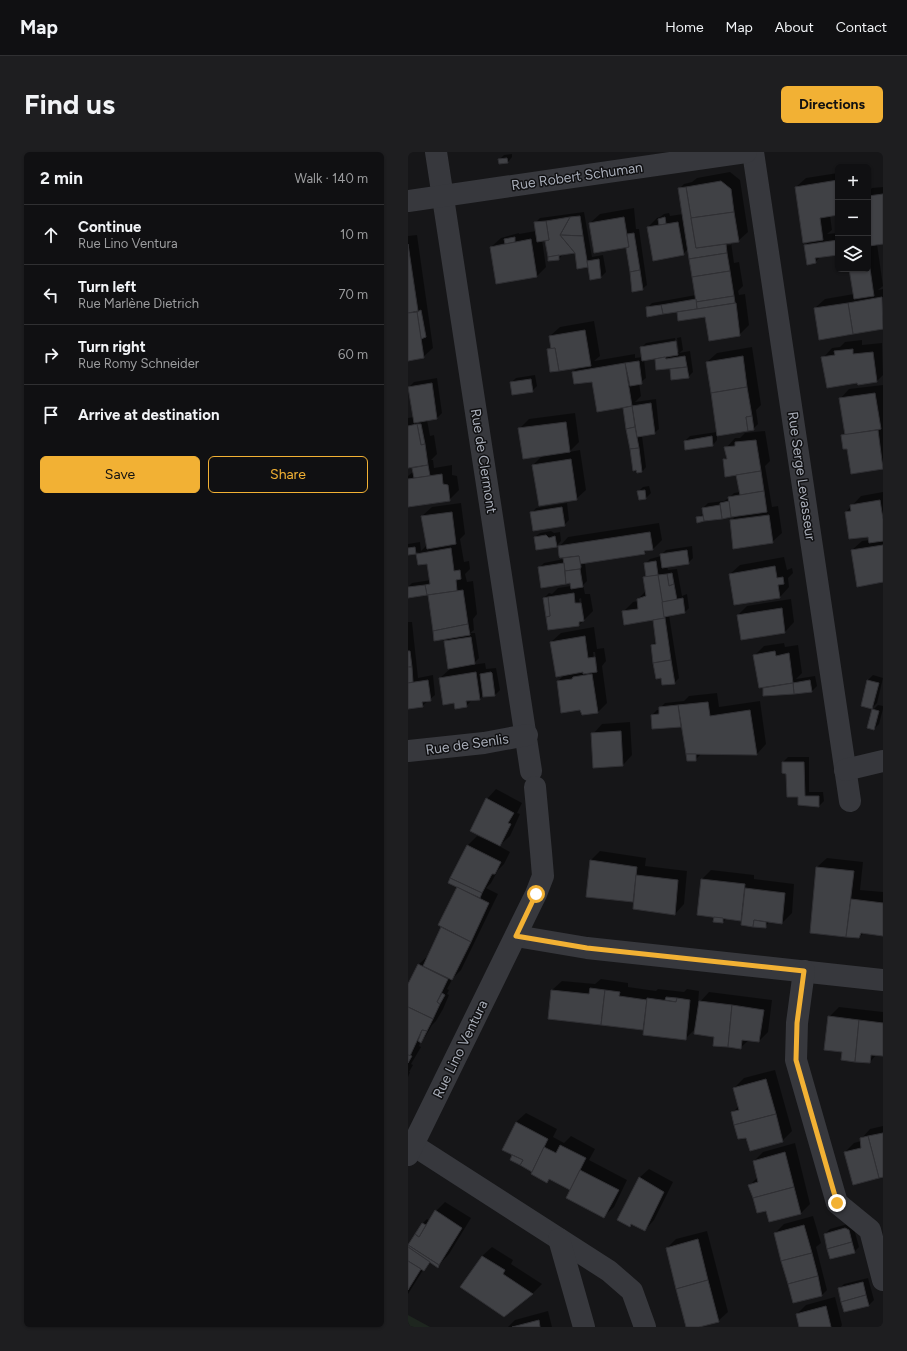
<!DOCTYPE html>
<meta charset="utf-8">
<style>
:root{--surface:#101012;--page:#1e1e20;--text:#f1f3f6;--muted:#9c9d9f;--line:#303032;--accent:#f2b134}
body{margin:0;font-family:Figtree,sans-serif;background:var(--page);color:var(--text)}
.controls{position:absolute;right:12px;top:12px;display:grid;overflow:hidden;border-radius:6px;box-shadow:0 1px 3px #0004}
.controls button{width:36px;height:36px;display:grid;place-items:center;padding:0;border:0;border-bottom:1px solid var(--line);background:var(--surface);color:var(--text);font:20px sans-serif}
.stop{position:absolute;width:12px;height:12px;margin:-9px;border:3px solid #f2b134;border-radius:50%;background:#fff}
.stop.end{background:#f2b134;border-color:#fff;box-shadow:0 1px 4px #0008}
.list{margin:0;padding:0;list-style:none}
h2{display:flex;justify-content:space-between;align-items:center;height:52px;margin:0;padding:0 16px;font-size:17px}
h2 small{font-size:13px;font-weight:400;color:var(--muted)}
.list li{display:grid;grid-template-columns:26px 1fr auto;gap:12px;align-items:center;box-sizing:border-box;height:60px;padding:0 16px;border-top:1px solid var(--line)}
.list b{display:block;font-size:15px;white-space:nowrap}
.list p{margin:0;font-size:13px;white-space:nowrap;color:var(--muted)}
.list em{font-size:13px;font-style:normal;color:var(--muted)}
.actions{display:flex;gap:8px;padding:12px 16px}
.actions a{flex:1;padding:9px 0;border:1px solid var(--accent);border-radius:6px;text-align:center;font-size:14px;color:var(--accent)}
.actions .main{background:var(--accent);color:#111}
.icon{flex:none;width:22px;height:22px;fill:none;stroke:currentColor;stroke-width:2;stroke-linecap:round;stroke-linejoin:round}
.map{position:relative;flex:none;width:475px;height:1175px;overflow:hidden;border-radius:6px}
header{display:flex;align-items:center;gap:24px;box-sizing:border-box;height:56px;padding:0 20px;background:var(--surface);border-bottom:1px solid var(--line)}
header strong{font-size:19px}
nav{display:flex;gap:22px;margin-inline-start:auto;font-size:14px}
.intro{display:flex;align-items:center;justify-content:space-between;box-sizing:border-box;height:96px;padding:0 24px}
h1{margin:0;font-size:28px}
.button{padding:10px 18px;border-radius:6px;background:var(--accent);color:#111;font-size:14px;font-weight:700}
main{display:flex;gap:24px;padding:0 24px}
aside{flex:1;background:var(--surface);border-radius:6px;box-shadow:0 1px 3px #0004}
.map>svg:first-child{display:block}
.green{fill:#1e261f}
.shadow{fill:#0007;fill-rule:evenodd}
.building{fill:#404145;stroke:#303034}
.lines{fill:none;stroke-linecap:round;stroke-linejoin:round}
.minor{stroke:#37383d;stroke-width:22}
.route{stroke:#f2b134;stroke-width:5}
.labels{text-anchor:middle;stroke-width:3;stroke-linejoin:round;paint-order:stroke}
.street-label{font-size:14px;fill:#a8adb8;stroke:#111113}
</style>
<header>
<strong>Map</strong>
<nav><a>Home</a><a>Map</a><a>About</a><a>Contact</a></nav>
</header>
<div class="intro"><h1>Find us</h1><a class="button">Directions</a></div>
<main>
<aside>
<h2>2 min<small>Walk · 140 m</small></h2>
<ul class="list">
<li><svg class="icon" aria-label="ahead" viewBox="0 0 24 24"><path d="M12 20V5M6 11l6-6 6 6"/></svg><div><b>Continue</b><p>Rue Lino Ventura</p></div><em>10 m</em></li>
<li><svg class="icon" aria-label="left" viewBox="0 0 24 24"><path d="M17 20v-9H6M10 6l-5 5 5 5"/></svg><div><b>Turn left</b><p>Rue Marlène Dietrich</p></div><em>70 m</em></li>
<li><svg class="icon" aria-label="right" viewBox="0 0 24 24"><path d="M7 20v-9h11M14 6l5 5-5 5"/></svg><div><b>Turn right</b><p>Rue Romy Schneider</p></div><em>60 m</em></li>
<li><svg class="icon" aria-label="arrive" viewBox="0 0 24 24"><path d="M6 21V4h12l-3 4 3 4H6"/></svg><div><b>Arrive at destination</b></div></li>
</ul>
<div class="actions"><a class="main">Save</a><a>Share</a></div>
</aside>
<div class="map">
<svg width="475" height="1175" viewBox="0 0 475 1175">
<rect width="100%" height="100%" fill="#161618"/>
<polygon class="green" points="0,1163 22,1175 0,1175"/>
<g class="shadow">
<polygon points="104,2 104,5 100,10 91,8 96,3"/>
<path d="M322,20L332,28L340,80L330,89L323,90L326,111L331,110L335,134L330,139L331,143L337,142L341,173L331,183L298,164L270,161L272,159L239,156L244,151L288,143L280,97L275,102L240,75L249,66L252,65L256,62L261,61L262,64L275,62L271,37L276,32L284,30L289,26ZM323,91V93L283,98V96Z"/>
<polygon points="430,21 430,62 422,63 424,78 419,82 430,81 430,102 413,104 407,110 397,94 401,89 388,35 398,26"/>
<polygon points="475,35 475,91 469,92 475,134 470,138 475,137 475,176 412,187 407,156 417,147 446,142 442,117 460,117 460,40 464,36"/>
<polygon points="226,56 228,77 231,77 239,133 234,137 219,96 222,94 187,100 182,71 192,62"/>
<path d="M176,60L184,105L195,103L198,120L193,125L183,127L181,114L167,100L156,101L151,107L141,108L138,87L134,88L138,115L129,124L83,95L93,86L111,81V82L128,79L127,71L132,66ZM98,91V93L89,95L88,93Z"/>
<polygon points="9,83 25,196 15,205 0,208 0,84"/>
<polygon points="186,169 192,204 186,209 227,202 227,206 235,205 233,196 238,191 267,186 269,200 271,200 269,186 273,185 275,198 271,201 282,199 285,220 280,225 264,227 263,216 249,217 248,206 236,207 238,226 231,231 233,244 227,250 248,247 251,277 246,281 234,284 238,315 234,320 216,256 218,254 185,228 165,220 170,215 140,198 144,194 142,184 152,175"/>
<polygon points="454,188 454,193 474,191 475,223 469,229 450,232 450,230 415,206 424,196 432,195 437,190"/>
<polygon points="344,195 353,253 348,258 350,272 345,277 309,283 309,288 305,293 277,289 282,284 309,280 299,210 309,201"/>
<polygon points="127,223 129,234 124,239 103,231 108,226"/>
<polygon points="29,226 34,261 29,266 19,268 22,284 26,283 29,302 23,308 25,308 26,316 44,313 44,323 49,324 51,338 41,348 0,354 0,324 6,319 6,316 8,314 0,315 0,266 6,265 1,235 6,230"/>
<polygon points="475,233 475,316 444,321 440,296 434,284 437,280 432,247 441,237"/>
<polygon points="167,261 171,290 161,300 172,298 178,338 168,347 125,313 135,303 111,277 121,267"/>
<polygon points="357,279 362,309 357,314 364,355 370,354 374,381 364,390 323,369 328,364 290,369 289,366 296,361 295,356 300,351 316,349 321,346 326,341 332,340 329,322 316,308 319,304 318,296 327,286 332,286 337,281"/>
<polygon points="241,334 243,341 238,346 231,347 230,340 235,335"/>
<polygon points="475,340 475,429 444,398 454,389 462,388 461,383 438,360 453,344"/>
<polygon points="53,351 57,382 52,387 56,410 61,409 62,417 57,422 59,430 65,429 69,462 65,467 66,478 62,481 67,481 71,506 64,513 77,511 78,517 88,516 92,538 87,543 76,544 76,542 72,547 65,547 58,554 47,550 32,526 44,515 37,490 41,486 26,478 20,441 0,440 0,435 4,431 23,428 20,411 9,402 11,400 0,402 0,392 12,390 13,399 19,393 14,364 24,355"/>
<polygon points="159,351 161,368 156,373 124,361 128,356"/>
<path d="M251,371L254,388L245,397L240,398L236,401L177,411L179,429L175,433L177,442H182L185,459L171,473L136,446L141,441L144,442L150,436L163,434V430L134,435L131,416L136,411L156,407L151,395L160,385ZM173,446L176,466H174L171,447Z"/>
<polygon points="143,379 146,381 152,380 153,389 148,394 127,385 132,381"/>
<polygon points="284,394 285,406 280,411 259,414 260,418 269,417 274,444 279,442 281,456 277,460 261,463 271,526 266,531 253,525 244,493 249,489 248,467 215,460 225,450 230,449 230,447 238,439 236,426 239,423 237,412 242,407 253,404 253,403 258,398"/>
<polygon points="376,405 379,418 384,416 385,421 380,426 381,435 372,445 327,452 322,422 332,413"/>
<polygon points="383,447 386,470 377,480 334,487 330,463 339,454"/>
<polygon points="0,470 4,470 10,526 25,523 27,543 14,554 0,553"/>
<path d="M186,475L189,497L196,496L198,509L194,514L199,551L190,560L173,557L150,529L156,523L143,490L153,481ZM185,500H187L189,513H187Z"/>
<polygon points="376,491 377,495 390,493 394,521 388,527 407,524 409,534 404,539 356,536 358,534 347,503 356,494"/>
<polygon points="465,523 475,526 469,551 464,556 454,554 460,528"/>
<polygon points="309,541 311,555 352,549 358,592 349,602 292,601 292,603 287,608 274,573 273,574 245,576 244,563 249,558 252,558 252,556 257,551 276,549 281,544"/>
<polygon points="470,553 475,554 475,557 471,572 466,577 465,558"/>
<polygon points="222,570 224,603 215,613 185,582 194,572"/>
<polygon points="380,605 401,605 401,640 415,640 416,649 411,654 391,644 379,621 375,620 375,610"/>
<polygon points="88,637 114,651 109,661 112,662 102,684 91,694 102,700 96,712 90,718 83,731 78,736 90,742 53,818 45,826 39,837 41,838 39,842 41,843 35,857 28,869 24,873 17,885 13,889 11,894 13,895 3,912 5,913 1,920 2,920 0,925 0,834 11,812 21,803 34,774 51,735 41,730 60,693 69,684 79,688 80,687 79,647"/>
<polygon points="192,699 238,706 237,714 279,719 276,752 267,762 227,749 179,744 183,708"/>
<polygon points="419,706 455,710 452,738 475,740 475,783 456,781 451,785 403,780 409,715"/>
<polygon points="303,718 346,723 346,727 386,732 384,761 374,771 362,769 357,775 334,768 319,766 315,770 294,727"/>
<polygon points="193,827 220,831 220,835 248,839 250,837 276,840 279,837 291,839 290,852 301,840 364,848 360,880 351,889 341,888 332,896 288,876 277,887 236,877 141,866 144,838 154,829 187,832"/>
<polygon points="431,855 475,860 475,903 469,902 462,910 435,899 421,865"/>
<polygon points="367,918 384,979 374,989 339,984 324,961 331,954 326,936 336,926"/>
<polygon points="118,961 149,977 145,985 156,991 163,984 187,997 181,1008 219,1028 206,1055 196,1064 164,1038 142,1027 139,1029 125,1019 103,1007 105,1003 95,997 108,970"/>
<polygon points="475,974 475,1024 437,1000 446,991 453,989 453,987 462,977"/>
<polygon points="387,991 402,1052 393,1061 359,1058 342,1033 350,1025 346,1009 355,1000"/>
<polygon points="241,1017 265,1030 246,1068 237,1078 224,1071 222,1073 231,1026"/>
<polygon points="37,1050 63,1066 41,1102 30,1114 23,1110 16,1118 15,1118 0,1142 0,1094 15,1071 19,1067 22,1069 28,1059"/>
<polygon points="405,1064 413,1091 408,1095 419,1138 414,1143 386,1150 367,1081 376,1072"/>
<polygon points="443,1071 445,1073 451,1095 446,1100 417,1082 422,1077"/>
<polygon points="299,1079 320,1160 310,1169 287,1175 279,1175 259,1096 268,1087"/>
<polygon points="84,1095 105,1108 103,1112 134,1132 125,1141 96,1163 74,1104"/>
<polygon points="460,1126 466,1148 461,1153 437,1159 431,1137 436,1132"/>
<polygon points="427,1145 434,1173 433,1175 392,1175 389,1162 398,1153"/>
<polygon points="140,1159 144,1175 100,1175 107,1168"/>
</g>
<g class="building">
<polygon points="99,6 100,11 91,12 90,7"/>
<polygon points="430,28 430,63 412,66 415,88 395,91 387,35"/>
<polygon points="313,29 323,37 326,60 283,66 278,35"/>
<polygon points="278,35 288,96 318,92 319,101 281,107 270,36"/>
<polygon points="475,42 475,92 461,94 460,44"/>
<polygon points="326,60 331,90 288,96 283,66"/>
<polygon points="172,64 175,84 152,83 162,65"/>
<polygon points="162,65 152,83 167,101 140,105 137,89 141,88 138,69"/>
<polygon points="216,65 221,95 186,101 181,71"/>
<polygon points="257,65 258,72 251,73 250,67"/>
<polygon points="138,69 141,88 129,90 126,70"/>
<polygon points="270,70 276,103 245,109 239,75"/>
<polygon points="226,81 232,118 222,120 218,96 221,95 219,82"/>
<polygon points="152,83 175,84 180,115 169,117 167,101"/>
<polygon points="107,85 107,90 97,92 96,87"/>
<polygon points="123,87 129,125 88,132 82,95"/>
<polygon points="430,88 430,103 407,106 408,111 399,113 396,93"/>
<polygon points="0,92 10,159 0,161"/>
<polygon points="319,101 322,119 284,125 281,107"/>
<polygon points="151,103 151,108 140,109 140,105"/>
<polygon points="460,103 466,144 446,147 441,117 460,117"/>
<polygon points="191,107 193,126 182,128 179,109"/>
<polygon points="232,118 235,138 224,140 222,120"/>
<polygon points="322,119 326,144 288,150 284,125"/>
<polygon points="326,144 327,151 289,157 288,150"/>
<polygon points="474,145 475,177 445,182 440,151"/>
<polygon points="288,147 289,157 255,162 253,153"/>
<polygon points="328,151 332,184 301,189 297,165 270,169 269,160"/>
<polygon points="440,151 445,182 411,188 406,156"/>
<polygon points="253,153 255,162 239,165 238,155"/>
<polygon points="13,158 18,185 13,187 9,160"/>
<polygon points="9,160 16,206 0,209 0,161"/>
<polygon points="177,178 183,214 151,219 147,196 143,197 141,184"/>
<polygon points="268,189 270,203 234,209 232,195"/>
<polygon points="147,196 151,219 142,220 139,197"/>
<polygon points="445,197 445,202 465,200 469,230 450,233 449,231 419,236 413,205 427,203 426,199"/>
<polygon points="277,204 279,215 248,218 247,207 257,205 258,207"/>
<polygon points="335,204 339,235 303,241 298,210"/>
<polygon points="231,209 234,232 222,234 217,211"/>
<polygon points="217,211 224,254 189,260 184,230 166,232 164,220"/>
<polygon points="279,215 281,226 263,228 262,217"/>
<polygon points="123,227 125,240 104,243 102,230"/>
<polygon points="24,231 29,267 6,271 0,235"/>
<polygon points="339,235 344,264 338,265 340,279 309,284 303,241"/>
<polygon points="467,241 473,277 437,283 431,246"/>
<polygon points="243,251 247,282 229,285 224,254"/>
<polygon points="224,254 227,275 218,277 215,256"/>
<polygon points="344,264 346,278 340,279 338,265"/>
<polygon points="158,270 162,300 115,307 110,276"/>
<polygon points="9,272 13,272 17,292 13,293"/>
<polygon points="9,272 13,293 17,292 20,313 0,316 0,274"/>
<polygon points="227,275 231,296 222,297 218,277"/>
<polygon points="470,278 475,317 443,322 439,297 435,297 433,283"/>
<polygon points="304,284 305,294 277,298 276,289"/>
<polygon points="348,288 353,319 317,325 315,307 319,307 316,295 327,294 327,290"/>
<polygon points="231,296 234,320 229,321 228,318 225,319 222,297"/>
<polygon points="163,307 169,348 131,354 124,313"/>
<polygon points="20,313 22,324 6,326 4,316"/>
<polygon points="353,319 356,339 332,343 328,323"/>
<polygon points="34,322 35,332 40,333 42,349 0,355 0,327"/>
<polygon points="237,338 238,347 231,348 229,339"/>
<polygon points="356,339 359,360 323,365 320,345"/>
<polygon points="472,348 475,367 475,389 461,391 460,385 441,387 437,360 443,359 442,353"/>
<polygon points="321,349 323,365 314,367 312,351"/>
<polygon points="312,353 314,367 296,369 294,356"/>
<polygon points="154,355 157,374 125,379 122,360"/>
<polygon points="44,360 48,392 19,397 13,364"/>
<polygon points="361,363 365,391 325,397 322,368"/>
<polygon points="295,364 296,369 289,371 288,365"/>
<polygon points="242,380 245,398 236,399 237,402 172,412 171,404 152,406 151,404 150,394"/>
<polygon points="138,383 141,386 147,384 149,395 128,398 126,385"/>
<polygon points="475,393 475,430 449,435 443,398"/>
<polygon points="7,395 8,402 0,403 0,396"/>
<polygon points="43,396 46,419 52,418 53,427 48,428 49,439 19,443 17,433 22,432 19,412 10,413 8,402"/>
<polygon points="279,398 281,412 254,416 252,402"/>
<polygon points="171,404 173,415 172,417 157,419 155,406"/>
<polygon points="248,409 250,423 238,425 236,411"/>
<polygon points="156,411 158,432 133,436 130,415"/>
<polygon points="367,414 369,426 375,425 376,432 370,433 372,446 326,453 321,422"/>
<polygon points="172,417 175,435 163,437 162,431 158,432 157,419"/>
<polygon points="264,421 266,432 261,434 259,422"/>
<polygon points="259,422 261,434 266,432 269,448 254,450 250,423"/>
<polygon points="250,423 257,466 216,473 214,459 230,457 229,447 238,444 235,425"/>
<polygon points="17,433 19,443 0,446 0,435"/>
<polygon points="55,438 60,472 25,479 20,443"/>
<polygon points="166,441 167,451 173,451 176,469 171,470 171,474 140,478 138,465 142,464 140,445"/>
<polygon points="140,445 142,464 138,465 135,446"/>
<polygon points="275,446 277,461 256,465 254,450"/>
<polygon points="374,456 377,481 333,488 329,463"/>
<polygon points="257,466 263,508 245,511 243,493 248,492 245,468"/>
<polygon points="60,472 62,483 26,489 25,479"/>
<polygon points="177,484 180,506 187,505 189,520 175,522 175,520 148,525 142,490"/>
<polygon points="63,485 67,512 40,517 36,489"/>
<polygon points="0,499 2,499 4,515 0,515"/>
<polygon points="367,499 368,504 381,501 385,531 351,536 345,503"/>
<polygon points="263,508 267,532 254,533 253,526 248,527 245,511"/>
<polygon points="0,515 4,515 5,530 0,531"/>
<polygon points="68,520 72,548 58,549 59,555 47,557 46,551 35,553 31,526"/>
<polygon points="83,520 84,521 87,544 75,545 72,522"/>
<polygon points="184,522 190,561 174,563 172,558 153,561 149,529 164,527 165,525"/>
<polygon points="20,528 23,549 14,550 15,555 0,557 0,531"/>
<polygon points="402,528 404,540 386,542 385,531"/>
<polygon points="459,528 471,531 464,557 453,554"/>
<polygon points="385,531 386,542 355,544 355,536"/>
<polygon points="300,550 302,564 342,558 349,603 278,602 270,553"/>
<polygon points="270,553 273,575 244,577 243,563 251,562 251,555"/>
<polygon points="464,557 471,559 466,578 459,576"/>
<polygon points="213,579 215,614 185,616 183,581"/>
<polygon points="278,602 288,602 288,609 279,609"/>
<polygon points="374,610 396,610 397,644 411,644 411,655 390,653 390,645 379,645 378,622 374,621"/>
<polygon points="78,646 106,661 100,671 103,672 92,694 62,679"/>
<polygon points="59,693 93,710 87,722 84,722 74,741 42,726"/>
<polygon points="182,708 229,715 225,750 178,745"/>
<polygon points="408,715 446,719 438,785 402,781"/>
<polygon points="228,723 270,728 267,763 225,757"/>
<polygon points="42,726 74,741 72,746 40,731"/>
<polygon points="293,727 337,732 333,769 289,763"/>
<polygon points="49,735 81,751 63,790 30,773"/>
<polygon points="337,736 377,741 374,772 346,768 345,775 333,773"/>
<polygon points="443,747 475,751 475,784 453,781 451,786 438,785"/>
<polygon points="306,765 315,766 315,771 305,770"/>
<polygon points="346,768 358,770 358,776 345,775"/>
<polygon points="33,775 63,790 44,828 15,814"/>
<polygon points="10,812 40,827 29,850 32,852 25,867 0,855 0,832"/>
<polygon points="182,836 197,838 193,873 140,867 143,838 181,842"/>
<polygon points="197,838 212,840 211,844 239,848 235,878 193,873"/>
<polygon points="34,841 37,843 32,852 29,850"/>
<polygon points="258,845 269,846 268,850 257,848"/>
<polygon points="239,846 268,850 269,846 282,848 278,888 235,883"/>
<polygon points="291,849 324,853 320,895 305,894 306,885 286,882"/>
<polygon points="324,853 356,858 351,890 334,888 333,897 320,895"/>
<polygon points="0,855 25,867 19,879 14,878 2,904 0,903"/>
<polygon points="420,864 451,868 447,910 433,908 434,900 416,898"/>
<polygon points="451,868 475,871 475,904 463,903 462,911 447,910"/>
<polygon points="14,878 19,879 13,891 10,889"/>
<polygon points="0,903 4,904 0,911"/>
<polygon points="358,927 368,962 326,973 323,960 331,958 325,936"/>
<polygon points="368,962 375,990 342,999 338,986 330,987 326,973"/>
<polygon points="108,970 140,987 124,1020 112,1013 115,1008 94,998"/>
<polygon points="475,981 475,1025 471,1026 460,984"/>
<polygon points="460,984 471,1026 445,1033 436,1000 453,996 452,986"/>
<polygon points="152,993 178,1006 162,1038 141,1027 139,1031 123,1022 136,995 148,1001"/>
<polygon points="377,1000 386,1035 345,1046 340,1033 350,1030 345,1009"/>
<polygon points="104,1003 115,1008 112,1013 102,1008"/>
<polygon points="172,1018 211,1038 196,1066 158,1046"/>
<polygon points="231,1025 256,1040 237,1079 223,1072 222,1075 209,1068"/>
<polygon points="386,1035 393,1062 361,1070 358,1059 349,1061 345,1046"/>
<polygon points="27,1058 54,1076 31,1113 0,1093 7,1082 11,1085"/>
<polygon points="14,1071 18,1073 11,1085 7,1082"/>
<polygon points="396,1073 404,1101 373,1109 366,1081"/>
<polygon points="437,1076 441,1078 444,1090 419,1097 416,1082"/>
<polygon points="290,1087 300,1128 268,1137 258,1096"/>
<polygon points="444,1090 447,1101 422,1107 419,1097"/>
<polygon points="0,1093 31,1113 30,1116 0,1095"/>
<polygon points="0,1095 22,1110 16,1119 0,1109"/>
<polygon points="404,1101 410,1124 380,1132 373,1109"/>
<polygon points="74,1104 97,1118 95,1122 125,1142 96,1165 52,1135"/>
<polygon points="0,1109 13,1117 0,1138"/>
<polygon points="410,1124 414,1144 385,1151 380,1132"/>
<polygon points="300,1128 311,1170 291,1175 278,1175 268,1137"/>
<polygon points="455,1130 458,1143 433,1150 430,1136"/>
<polygon points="458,1143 461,1154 436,1160 433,1150"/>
<polygon points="418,1154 423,1175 391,1175 388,1162"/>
<polygon points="131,1168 132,1175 104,1175"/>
</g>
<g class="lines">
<g class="minor">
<polyline points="28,0 123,619"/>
<polyline points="345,0 442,649"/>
<polyline points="0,49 338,0"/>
<polyline points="0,599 76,591 119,583"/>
<polyline points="437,618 475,609"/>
<polyline points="108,784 179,796 475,828"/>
<polyline points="396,819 389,871 388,908 429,1051 462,1078 475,1128"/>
<polyline points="5,993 201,1119 224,1139 237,1175"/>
<polyline points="0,1003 128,742 135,724 133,700 127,635"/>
<polyline points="151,1087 176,1175"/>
</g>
</g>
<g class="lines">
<polyline class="route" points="128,742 108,784 179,796 396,819 389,871 388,908 429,1051"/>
</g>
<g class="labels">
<g class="street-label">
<text transform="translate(169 24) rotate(-8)" y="5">Rue Robert Schuman</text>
<text transform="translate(76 309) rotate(81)" y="5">Rue de Clermont</text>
<text transform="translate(394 324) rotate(82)" y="5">Rue Serge Levasseur</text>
<text transform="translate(59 592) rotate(-8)" y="5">Rue de Senlis</text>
<text transform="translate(52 897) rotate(-64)" y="5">Rue Lino Ventura</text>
</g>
</g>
</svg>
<div class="controls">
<button>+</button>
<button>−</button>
<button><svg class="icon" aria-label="layers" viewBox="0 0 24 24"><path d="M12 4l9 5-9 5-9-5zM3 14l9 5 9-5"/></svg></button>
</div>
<div class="stop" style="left:128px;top:742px"></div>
<div class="stop end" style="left:429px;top:1051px"></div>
</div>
</main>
